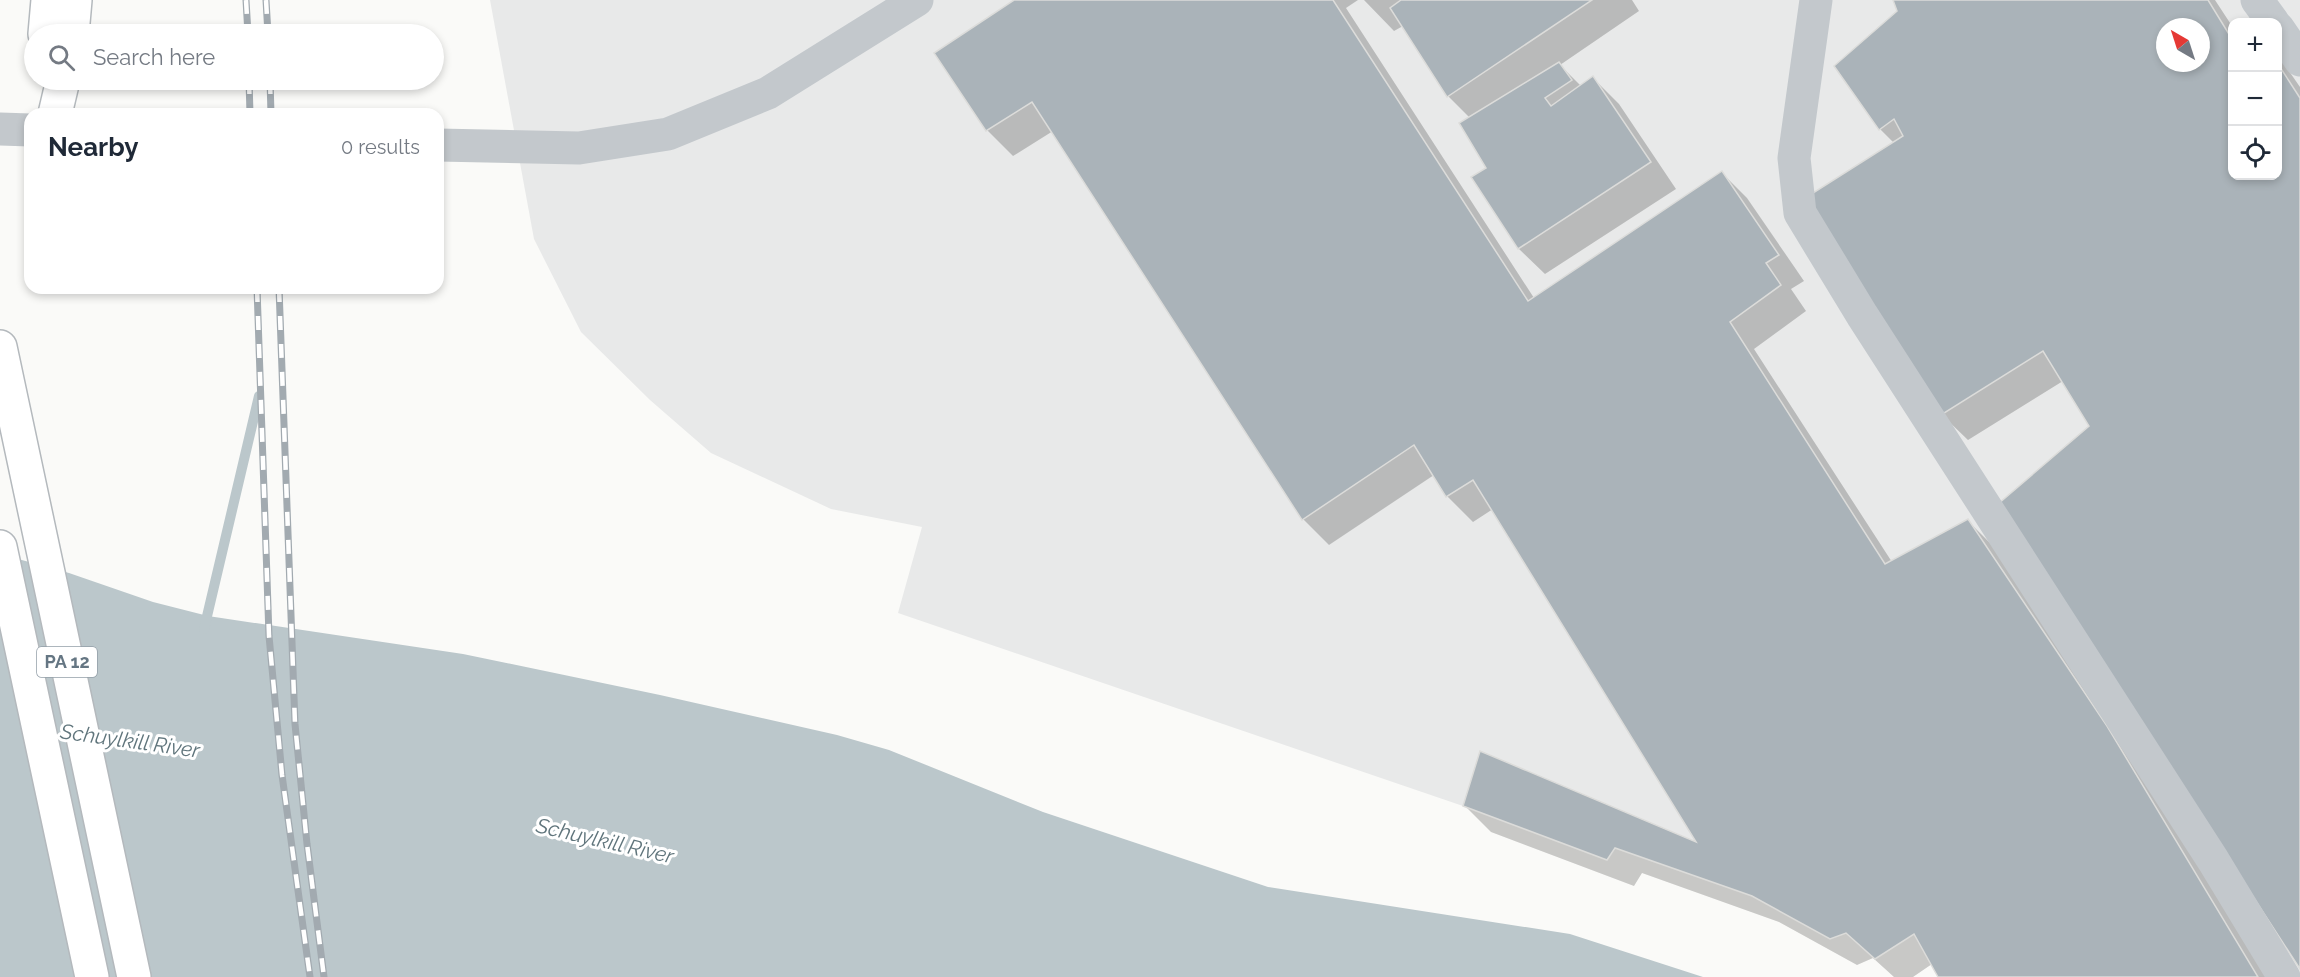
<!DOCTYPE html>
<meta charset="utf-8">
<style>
:root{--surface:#fff;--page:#f6f6f7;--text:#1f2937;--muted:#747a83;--line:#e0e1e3}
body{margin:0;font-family:Raleway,sans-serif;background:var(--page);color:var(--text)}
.controls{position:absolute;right:18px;top:18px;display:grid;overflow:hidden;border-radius:12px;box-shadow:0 3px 9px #0003}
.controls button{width:54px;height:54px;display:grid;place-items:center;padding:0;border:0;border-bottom:2px solid var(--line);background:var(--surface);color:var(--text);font:30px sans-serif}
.compass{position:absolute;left:2156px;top:18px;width:54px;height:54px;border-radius:50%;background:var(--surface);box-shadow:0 3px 9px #0003;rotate:321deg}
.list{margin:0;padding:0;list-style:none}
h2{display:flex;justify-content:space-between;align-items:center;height:78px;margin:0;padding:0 24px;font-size:26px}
h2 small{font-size:20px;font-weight:400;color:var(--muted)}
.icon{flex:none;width:33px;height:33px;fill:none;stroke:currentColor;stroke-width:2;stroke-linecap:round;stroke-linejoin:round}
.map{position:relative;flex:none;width:2300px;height:977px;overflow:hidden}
.search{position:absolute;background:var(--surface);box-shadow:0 3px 9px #0003;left:24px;top:24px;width:420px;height:66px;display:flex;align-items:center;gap:15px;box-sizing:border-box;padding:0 21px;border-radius:33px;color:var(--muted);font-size:22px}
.panel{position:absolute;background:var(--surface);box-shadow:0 3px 9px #0003;left:24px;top:108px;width:420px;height:186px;border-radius:18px}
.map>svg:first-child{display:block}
.built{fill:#e8e9e9;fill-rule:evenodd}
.water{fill:#bbc7cb}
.shadow{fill:#0003;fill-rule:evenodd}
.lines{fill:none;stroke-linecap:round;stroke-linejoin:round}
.stream{stroke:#bbc7cb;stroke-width:10}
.building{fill:#aab3b9;stroke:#dcdcda;stroke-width:1.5;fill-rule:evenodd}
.highway-casing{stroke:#b4b9bd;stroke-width:36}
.minor{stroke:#c3c8cc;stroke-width:33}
.highway{stroke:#fff;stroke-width:33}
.rail-casing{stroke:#a2aab0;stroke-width:7}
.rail{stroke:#fff;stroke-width:4.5;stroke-dasharray:14;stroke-linecap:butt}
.labels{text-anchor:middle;stroke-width:6;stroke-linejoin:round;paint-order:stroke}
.shield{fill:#fff;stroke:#939fa8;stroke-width:1.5}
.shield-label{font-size:18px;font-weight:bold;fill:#657683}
.water-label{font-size:21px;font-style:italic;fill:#60757c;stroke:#fff}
</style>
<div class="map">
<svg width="2300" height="977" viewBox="0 0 2300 977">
<rect width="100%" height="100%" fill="#fafaf8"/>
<path class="built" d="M490,0H2300V977H1938L1914,934L1875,959L1846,933L1830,939L1752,896L1616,848L1607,860L1463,806L898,613L922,527L831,509L711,453L650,400L581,332L534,239ZM2232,22H2278V176H2232ZM2165,27H2201V63H2165Z"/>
<polygon class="water" points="0,554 69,573 153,602 208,616 463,654 660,695 837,735 889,750 1043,812 1268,887 1570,934 1703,977 0,977"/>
<g class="shadow">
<polygon points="1017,0 1358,0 1346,8 1534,298 1721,172 1747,198 1804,281 1791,289 1806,311 1754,349 1892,562 1968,521 1994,547 2133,753 2267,977 1940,977 1932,964 1913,977 1894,977 1873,958 1857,965 1779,922 1642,873 1634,886 1491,832 1465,806 1700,845 1493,509 1473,522 1447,496 1434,475 1329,545 1303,519 1053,131 1013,156 987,130"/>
<polygon points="1364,0 1632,0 1639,11 1560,65 1581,86 1593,78 1619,104 1676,189 1545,274 1519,249 1473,178 1488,168 1470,118 1448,96 1403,26 1394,31"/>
<path d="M1894,0H2215L2232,26V176H2278V55L2300,87V967L2091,427L2063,381L1968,440L1942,415L1894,143L1880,129L1899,11ZM2165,27H2201V63H2165Z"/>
</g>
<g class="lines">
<polyline class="stream" points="204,629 259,396"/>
</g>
<g class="building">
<polygon points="1014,0 1333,0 1528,301 1722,171 1779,255 1766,263 1781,285 1730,322 1885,564 1968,519 2107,726 2258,977 1938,977 1914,934 1875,959 1846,933 1830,939 1752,896 1615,848 1607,860 1463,806 1480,751 1696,842 1473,480 1446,497 1414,445 1302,520 1032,102 986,131 934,53"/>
<polygon points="1401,0 1592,0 1447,97 1390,8"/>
<path d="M1893,0H2208L2232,39V176H2278V64L2300,98V969L1998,504L2089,426L2043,351L1941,415L1805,198L1903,136L1894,119L1879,130L1834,66L1897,11ZM2165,27H2201V63H2165Z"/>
<polygon points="1559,62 1572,80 1545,98 1551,106 1593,76 1651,162 1518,249 1471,177 1486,168 1459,123"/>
</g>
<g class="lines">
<defs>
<g id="highway">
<polyline points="45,34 48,0"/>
<polyline points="72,34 75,0"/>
<polyline points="55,114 63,80"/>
<polyline points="0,347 134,977"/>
<polyline points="0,547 92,977"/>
</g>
</defs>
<use href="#highway" class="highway-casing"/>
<g class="minor">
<polyline points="1816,0 1794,158 1800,213 1862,315 2213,860 2284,977"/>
<polyline points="2257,0 2273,22"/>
<polyline points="2278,28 2300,60"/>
<polyline points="0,129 30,130"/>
<polyline points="438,145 579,148 668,134 768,93 917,0"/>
</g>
<use href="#highway" class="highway"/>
<defs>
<g id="rail">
<polyline points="246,0 248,34"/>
<polyline points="266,0 268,34"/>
<polyline points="249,80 250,114"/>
<polyline points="270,80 271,114"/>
<polyline points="257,288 269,636 282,775 310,977"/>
<polyline points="279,288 295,724 307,844 324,977"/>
</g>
</defs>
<use href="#rail" class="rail-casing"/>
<use href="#rail" class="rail"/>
</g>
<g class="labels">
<rect class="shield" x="37" y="647" width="60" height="30" rx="4.5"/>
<g class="shield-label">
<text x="67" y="668">PA 12</text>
</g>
<g class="water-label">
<text transform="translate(130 741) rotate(8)" y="7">Schuylkill River</text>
<text transform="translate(605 841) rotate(13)" y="7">Schuylkill River</text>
</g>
</g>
</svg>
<div class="controls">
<button>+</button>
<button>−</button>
<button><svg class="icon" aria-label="locate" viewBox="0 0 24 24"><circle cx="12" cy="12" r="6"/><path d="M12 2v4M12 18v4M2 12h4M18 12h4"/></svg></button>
</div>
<svg class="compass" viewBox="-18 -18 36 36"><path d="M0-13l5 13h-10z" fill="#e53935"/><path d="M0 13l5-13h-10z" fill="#747a83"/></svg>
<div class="search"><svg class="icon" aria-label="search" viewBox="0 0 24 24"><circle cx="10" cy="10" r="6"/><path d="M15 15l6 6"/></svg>Search here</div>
<section class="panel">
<h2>Nearby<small>0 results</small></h2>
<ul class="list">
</ul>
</section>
</div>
